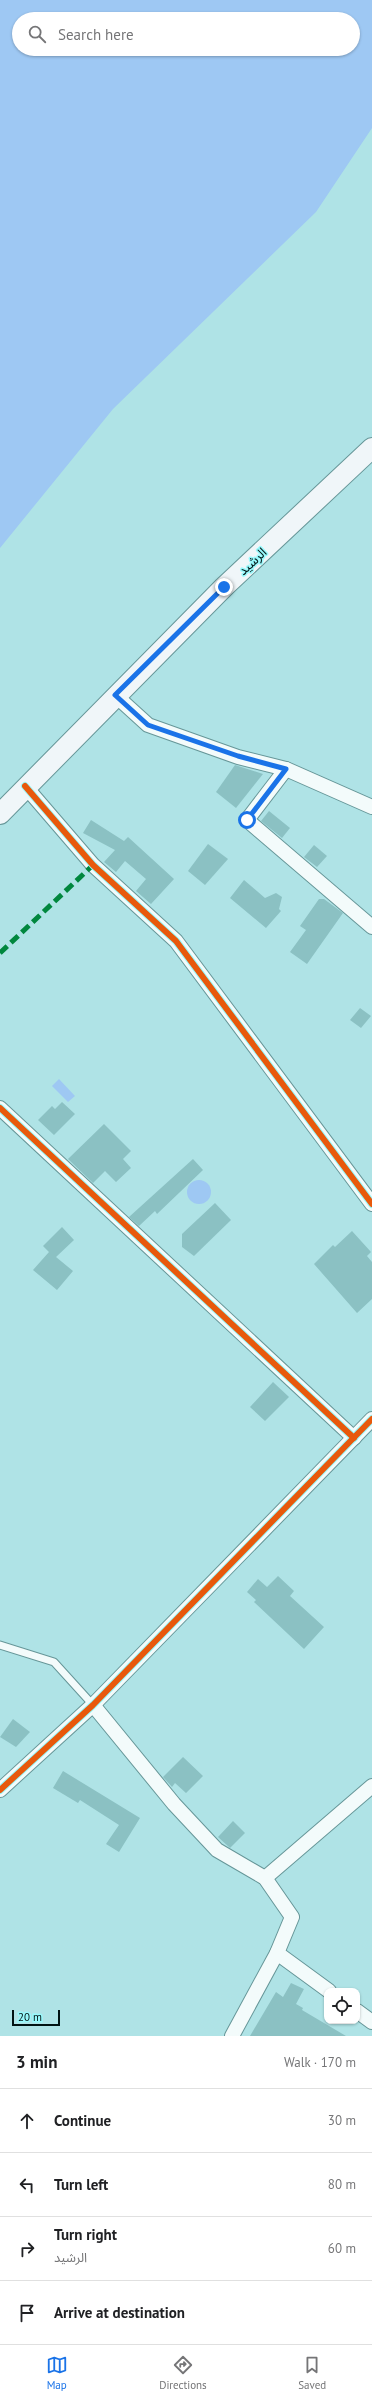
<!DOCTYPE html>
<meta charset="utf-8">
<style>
:root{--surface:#fff;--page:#f2f2f2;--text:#202124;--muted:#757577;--line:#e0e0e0;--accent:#1a73e8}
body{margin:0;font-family:"PT Sans","Noto Sans Arabic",sans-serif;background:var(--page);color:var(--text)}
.controls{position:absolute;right:12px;bottom:12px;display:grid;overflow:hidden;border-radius:8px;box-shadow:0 1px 3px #0004}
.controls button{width:36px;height:36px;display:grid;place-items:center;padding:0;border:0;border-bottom:1px solid var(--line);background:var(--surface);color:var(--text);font:20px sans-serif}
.scale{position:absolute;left:12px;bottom:10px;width:48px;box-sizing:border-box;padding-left:4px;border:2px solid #011313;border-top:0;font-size:11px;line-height:14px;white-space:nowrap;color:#011313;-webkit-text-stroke:3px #98f9fc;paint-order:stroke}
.stop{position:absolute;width:12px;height:12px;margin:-9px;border:3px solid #1a73e8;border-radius:50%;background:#fff}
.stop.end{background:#1a73e8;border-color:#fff;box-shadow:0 1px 4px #0008}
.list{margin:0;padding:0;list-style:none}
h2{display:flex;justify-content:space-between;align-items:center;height:52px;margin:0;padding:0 16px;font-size:17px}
h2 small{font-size:13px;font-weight:400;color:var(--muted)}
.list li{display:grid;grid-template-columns:26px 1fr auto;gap:12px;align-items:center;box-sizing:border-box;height:64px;padding:0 16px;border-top:1px solid var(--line)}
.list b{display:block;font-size:15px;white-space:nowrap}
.list p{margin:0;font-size:13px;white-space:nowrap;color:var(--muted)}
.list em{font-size:13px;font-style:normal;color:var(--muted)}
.icon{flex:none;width:22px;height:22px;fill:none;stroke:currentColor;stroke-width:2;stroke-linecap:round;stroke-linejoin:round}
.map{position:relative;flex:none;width:372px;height:2036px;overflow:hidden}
.search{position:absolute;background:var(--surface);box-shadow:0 1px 3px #0004;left:12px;right:12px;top:12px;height:44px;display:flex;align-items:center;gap:10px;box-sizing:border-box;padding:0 14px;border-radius:22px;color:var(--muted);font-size:15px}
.sheet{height:308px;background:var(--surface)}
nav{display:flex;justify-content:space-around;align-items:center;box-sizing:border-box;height:56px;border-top:1px solid var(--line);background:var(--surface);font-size:11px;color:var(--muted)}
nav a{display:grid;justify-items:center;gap:2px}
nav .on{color:var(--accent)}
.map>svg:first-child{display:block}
.water{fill:#9ec8f3;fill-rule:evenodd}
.building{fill:#8bc1c3}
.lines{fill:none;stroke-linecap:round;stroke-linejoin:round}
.service-casing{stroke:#669698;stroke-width:9}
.minor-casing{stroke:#669698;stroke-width:16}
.secondary-casing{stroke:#669698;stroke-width:22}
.service{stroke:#f3fbfb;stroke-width:7}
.minor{stroke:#f3fbfb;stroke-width:14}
.secondary{stroke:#f0f6f9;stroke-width:20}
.quiet{stroke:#00873e;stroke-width:5;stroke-dasharray:10 5;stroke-linecap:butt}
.cycleway-casing{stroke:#98f9fc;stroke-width:8}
.cycleway{stroke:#e8590c;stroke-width:6}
.route{stroke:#1a73e8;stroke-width:5}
.labels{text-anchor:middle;stroke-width:3;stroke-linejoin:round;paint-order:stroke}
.street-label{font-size:13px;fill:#011313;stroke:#98f9fc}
</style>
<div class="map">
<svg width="372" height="2036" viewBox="0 0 372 2036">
<rect width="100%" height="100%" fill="#afe3e6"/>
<g class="water">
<path d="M0,0H372V128L316,212L113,409L0,548ZM19,19H353V49H19Z"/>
<polygon points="59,1079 75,1096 68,1102 52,1086"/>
<circle cx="199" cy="1192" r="12"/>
</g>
<g class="building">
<polygon points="235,765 263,774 236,808 216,792"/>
<polygon points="269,811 290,828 282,838 261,821"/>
<polygon points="91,820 124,841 128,837 174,879 151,904 136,891 146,879 125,861 116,872 104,862 115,850 83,833"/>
<polygon points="208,844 228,859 205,885 188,871"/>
<polygon points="314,845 327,856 317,867 304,857"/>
<polygon points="244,880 265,898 276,893 282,897 279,909 281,911 266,928 230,898"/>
<polygon points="319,899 324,899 343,913 307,964 290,952 306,930 300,926"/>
<polygon points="360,1008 371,1016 361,1028 350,1020"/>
<polygon points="62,1102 75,1114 54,1135 38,1120 52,1106 55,1109"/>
<polygon points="104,1124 131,1151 123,1159 131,1168 116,1182 105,1171 93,1183 68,1159"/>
<polygon points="193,1159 203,1170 157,1214 155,1211 139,1226 129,1217"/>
<polygon points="215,1203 231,1220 194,1256 182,1247 182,1234"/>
<polygon points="62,1227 74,1240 56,1257 73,1271 57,1290 33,1270 49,1252 43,1246"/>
<polygon points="352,1231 371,1252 367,1256 372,1262 372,1299 357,1313 314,1264 333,1245 335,1247"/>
<polygon points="273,1382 289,1397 265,1421 250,1407"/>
<polygon points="278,1576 294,1591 290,1596 324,1627 304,1649 254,1602 256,1600 247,1592 258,1579 267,1587"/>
<polygon points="13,1719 30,1732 16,1747 0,1737"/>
<polygon points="183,1757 203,1776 186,1793 175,1783 172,1787 163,1777"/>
<polygon points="63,1771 140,1818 119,1852 106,1844 119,1825 80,1800 78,1803 53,1788"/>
<polygon points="233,1821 245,1833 230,1848 218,1837"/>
<polygon points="291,1983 304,1989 296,2004 303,2008 302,2010 346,2036 250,2036 276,1992 283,1997"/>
</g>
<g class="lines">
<defs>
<polyline id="service" points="0,1645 54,1662 93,1705"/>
<g id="minor">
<polyline points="115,695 148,725 238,757 286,769 372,807"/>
<polyline points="286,769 247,820 372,927"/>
<polyline points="25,786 93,865 176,941 372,1204"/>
<polyline points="0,1108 354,1438"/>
<polyline points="93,1705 174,1804 217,1850 265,1878 292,1917 277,1953 232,2036"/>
<polyline points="0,1790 93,1705 372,1419"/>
<polyline points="265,1878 372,1786"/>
<polyline points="277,1953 329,1991"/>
<polyline points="357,2011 372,2022"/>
</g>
<polyline id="secondary" points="0,814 224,587 372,448"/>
</defs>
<use href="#service" class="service-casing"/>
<use href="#minor" class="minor-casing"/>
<use href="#secondary" class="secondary-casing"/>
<use href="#service" class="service"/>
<use href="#minor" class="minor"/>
<use href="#secondary" class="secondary"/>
<polyline class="quiet" points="0,953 93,865"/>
<defs>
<g id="cycleway">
<polyline points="25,786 93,865 176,941 372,1204"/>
<polyline points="0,1108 354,1438"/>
<polyline points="0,1790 93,1705 372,1419"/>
</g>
</defs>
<use href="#cycleway" class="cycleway-casing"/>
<use href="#cycleway" class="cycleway"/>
</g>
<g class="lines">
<polyline class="route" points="224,587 115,695 148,725 238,756 286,769 247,820"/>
</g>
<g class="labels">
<g class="street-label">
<text transform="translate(252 561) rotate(-43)" y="5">الرشيد</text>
</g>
</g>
</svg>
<div class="controls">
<button><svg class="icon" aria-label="locate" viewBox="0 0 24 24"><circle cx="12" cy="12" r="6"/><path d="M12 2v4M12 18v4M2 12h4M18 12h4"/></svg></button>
</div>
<div class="scale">20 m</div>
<div class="stop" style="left:247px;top:820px"></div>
<div class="stop end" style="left:224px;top:587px"></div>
<div class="search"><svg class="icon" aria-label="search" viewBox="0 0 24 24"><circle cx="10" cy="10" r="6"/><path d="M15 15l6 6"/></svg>Search here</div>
</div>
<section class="sheet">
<h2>3 min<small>Walk · 170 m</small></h2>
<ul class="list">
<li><svg class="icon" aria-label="ahead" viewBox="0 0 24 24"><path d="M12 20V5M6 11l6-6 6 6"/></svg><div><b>Continue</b></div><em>30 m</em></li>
<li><svg class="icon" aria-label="left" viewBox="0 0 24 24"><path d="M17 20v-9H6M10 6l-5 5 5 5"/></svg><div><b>Turn left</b></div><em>80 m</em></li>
<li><svg class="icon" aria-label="right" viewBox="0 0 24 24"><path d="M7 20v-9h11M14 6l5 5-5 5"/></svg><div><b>Turn right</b><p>الرشيد</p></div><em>60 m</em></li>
<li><svg class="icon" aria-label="arrive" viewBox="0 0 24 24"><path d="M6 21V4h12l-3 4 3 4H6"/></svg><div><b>Arrive at destination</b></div></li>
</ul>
</section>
<nav>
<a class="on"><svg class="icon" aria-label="map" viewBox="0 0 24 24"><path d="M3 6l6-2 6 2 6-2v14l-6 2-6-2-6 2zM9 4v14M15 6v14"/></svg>Map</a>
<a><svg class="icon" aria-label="directions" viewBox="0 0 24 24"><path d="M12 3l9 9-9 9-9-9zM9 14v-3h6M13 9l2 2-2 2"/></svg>Directions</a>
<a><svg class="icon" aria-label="saved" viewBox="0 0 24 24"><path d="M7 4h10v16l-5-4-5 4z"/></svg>Saved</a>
</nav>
